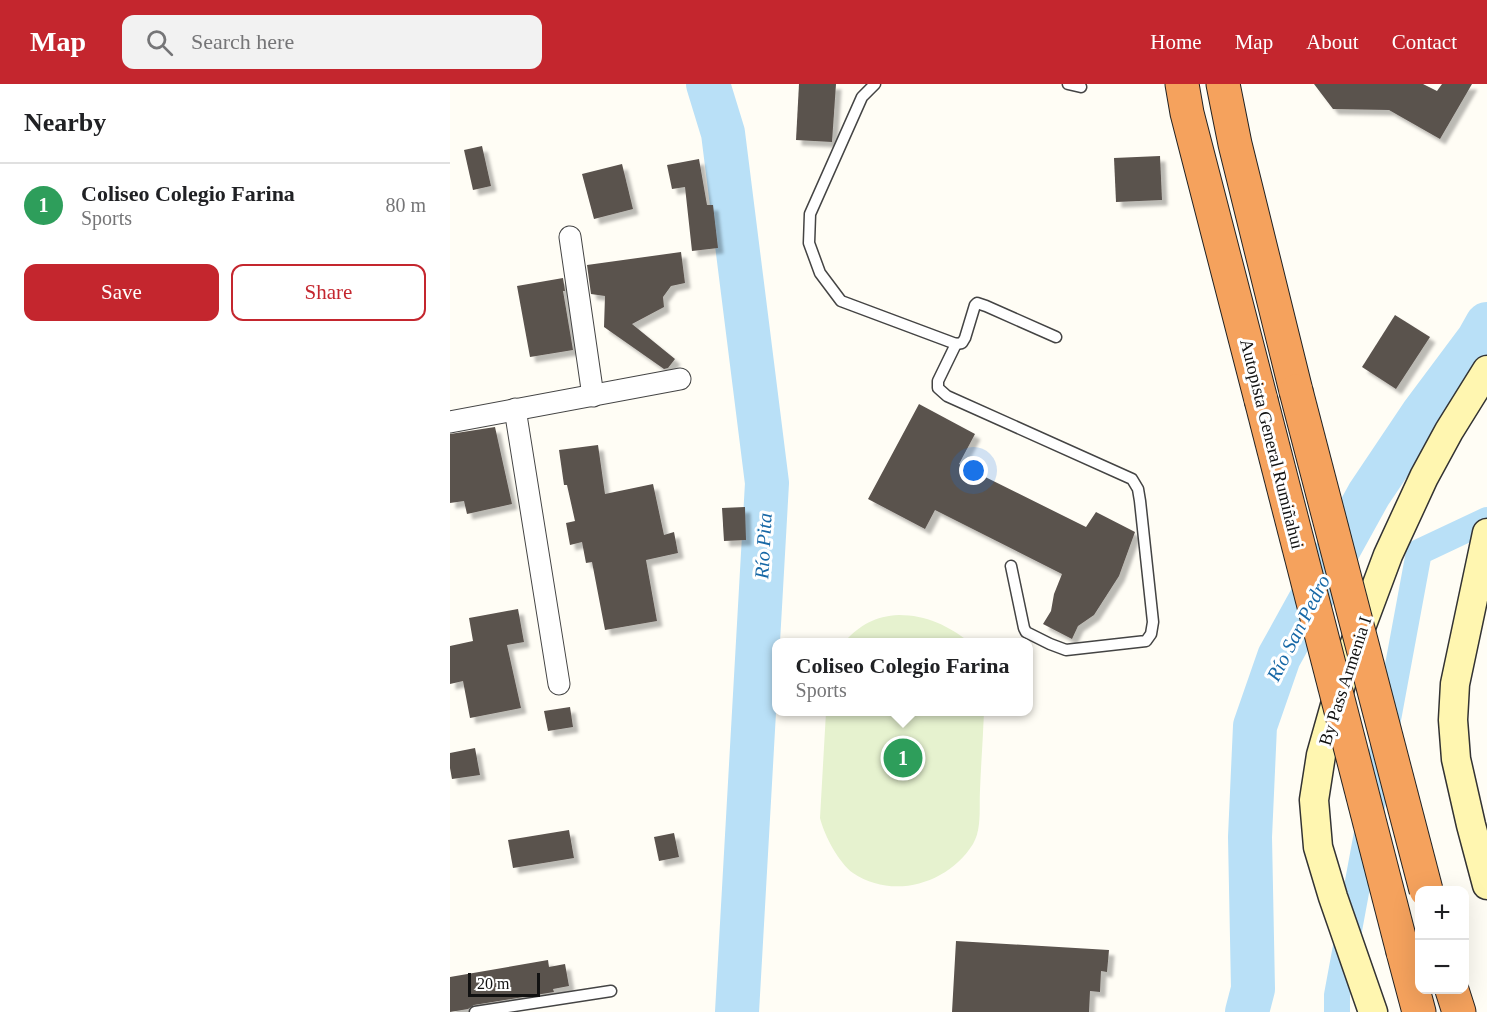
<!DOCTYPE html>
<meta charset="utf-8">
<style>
:root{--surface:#fff;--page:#f2f2f2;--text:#202124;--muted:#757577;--line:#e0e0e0;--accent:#c4262e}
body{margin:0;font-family:"Times New Roman",serif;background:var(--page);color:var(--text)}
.controls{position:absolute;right:18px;bottom:18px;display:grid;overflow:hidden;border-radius:12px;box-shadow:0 6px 24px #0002}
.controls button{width:54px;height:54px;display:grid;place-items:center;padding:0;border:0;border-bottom:2px solid var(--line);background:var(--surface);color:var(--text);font:30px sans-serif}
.scale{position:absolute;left:18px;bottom:15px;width:72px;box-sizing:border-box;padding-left:6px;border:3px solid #111;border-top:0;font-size:16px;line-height:21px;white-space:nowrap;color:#111;-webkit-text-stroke:4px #fff;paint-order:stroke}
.you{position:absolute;left:524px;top:387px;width:21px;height:21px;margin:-15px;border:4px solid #fff;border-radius:50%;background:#1a73e8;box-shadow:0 0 0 9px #1a73e833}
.badge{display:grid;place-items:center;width:39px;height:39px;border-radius:50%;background:var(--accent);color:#fff;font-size:20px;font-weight:700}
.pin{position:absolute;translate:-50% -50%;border:3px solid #fff;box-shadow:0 2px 6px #0006}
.popup{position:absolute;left:322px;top:554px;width:261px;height:78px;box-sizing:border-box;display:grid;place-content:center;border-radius:12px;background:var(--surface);filter:drop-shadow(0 2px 4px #0005);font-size:20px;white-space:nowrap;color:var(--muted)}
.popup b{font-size:22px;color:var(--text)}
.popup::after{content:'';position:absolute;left:50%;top:100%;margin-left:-12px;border:12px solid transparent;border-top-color:var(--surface)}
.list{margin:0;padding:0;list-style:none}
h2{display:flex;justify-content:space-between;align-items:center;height:78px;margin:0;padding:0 24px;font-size:26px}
h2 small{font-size:20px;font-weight:400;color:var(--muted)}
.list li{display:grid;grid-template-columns:39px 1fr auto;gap:18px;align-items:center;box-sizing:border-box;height:84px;padding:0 24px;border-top:2px solid var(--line)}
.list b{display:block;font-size:22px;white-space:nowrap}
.list p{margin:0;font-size:20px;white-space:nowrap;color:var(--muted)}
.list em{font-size:20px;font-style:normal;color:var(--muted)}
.actions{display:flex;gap:12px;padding:18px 24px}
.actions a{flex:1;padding:14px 0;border:2px solid var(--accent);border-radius:12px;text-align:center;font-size:21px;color:var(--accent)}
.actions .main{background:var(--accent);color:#fff}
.icon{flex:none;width:33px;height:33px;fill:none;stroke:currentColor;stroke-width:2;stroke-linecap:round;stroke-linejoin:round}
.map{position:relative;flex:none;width:1037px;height:928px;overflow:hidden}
header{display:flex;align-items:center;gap:36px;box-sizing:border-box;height:84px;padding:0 30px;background:var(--accent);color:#fff}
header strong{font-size:28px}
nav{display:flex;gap:33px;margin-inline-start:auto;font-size:21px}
.search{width:420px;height:54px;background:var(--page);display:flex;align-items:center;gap:15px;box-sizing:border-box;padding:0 21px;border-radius:12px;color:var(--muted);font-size:22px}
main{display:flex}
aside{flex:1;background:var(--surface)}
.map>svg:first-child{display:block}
.pitch{fill:#e6f2cf}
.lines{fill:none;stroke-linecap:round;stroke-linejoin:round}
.canal{stroke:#b9e0f7;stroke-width:26}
.river{stroke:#b9e0f7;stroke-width:44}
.building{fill:#5a524d;filter:url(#shadow)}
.lane-casing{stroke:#444;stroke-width:13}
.street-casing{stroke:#444;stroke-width:23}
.secondary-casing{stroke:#333;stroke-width:31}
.highway-casing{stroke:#222;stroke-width:35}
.lane{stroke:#fff;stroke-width:10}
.street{stroke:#fff;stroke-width:21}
.secondary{stroke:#fff6b0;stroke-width:28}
.highway{stroke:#f5a25d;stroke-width:33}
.highway-bridge-casing{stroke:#222;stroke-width:35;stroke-linecap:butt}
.highway-bridge{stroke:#f5a25d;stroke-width:33}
.labels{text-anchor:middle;stroke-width:6;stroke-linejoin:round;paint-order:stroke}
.street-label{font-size:18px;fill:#111;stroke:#fff}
.water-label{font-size:20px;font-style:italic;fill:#1768a6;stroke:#fff}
</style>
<header>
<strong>Map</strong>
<div class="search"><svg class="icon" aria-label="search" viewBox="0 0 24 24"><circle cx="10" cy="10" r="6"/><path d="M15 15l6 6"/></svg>Search here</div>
<nav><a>Home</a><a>Map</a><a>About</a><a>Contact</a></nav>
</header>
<main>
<aside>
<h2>Nearby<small></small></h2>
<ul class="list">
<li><span class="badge" style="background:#2e9e5b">1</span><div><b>Coliseo Colegio Farina</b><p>Sports</p></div><em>80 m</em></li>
</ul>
<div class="actions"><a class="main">Save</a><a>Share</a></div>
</aside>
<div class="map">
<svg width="1037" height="928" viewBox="0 0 1037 928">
<defs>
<filter id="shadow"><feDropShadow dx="5.5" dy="5.5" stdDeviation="1.5" flood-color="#0004"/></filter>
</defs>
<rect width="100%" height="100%" fill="#fffdf5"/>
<g class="pitch">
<path d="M449,531C476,531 499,542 519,558H394C410,541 425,532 449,531Z"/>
<path d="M376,628H534C533,654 531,680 530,706C529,723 532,745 523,760C498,800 443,816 403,789C389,779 374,751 370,734Z"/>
</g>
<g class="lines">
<polyline class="canal" points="887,928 887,911 969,468 1037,436"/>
<g class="river">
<polyline points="258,0 273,49 317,399 287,928"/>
<polyline points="797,928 803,905 800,753 805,642 829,573 919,410 972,331 1028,256 1037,240"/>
</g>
</g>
<g class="building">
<polygon points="349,0 386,0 382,58 346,56"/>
<polygon points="864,0 973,0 987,7 992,0 1022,0 990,55 939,26 883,25"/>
<polygon points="32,62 41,102 23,106 14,66"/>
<polygon points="710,72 712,116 666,118 664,74"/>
<polygon points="249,75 257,121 263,121 268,164 242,167 235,103 222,105 217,81"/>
<polygon points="172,80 183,125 144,135 132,90"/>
<polygon points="231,168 235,199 221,202 213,213 214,223 182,240 225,275 218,284 214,285 154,243 155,212 141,210 137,181"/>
<polygon points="113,194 115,207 113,207 123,266 80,273 67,202"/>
<polygon points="945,231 980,253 946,305 912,283"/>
<polygon points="469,320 525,350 509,380 636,443 646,428 685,448 669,492 644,531 628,542 622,555 593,540 601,527 604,510 612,490 485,426 475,445 418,415"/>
<polygon points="45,343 62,420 17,430 14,417 0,419 0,350"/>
<polygon points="148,361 155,410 203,400 214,451 224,448 228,469 196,476 207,537 155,546 142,478 136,479 132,458 120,461 116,439 125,437 117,401 114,401 109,366"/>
<polygon points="295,423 296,456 274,457 272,424"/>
<polygon points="68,525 74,558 57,561 71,624 20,634 13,597 0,600 0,562 23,557 19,534"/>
<polygon points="120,623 123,643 98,647 94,627"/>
<polygon points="25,664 30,691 2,695 0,684 0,669"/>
<polygon points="119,746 124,774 63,784 58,756"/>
<polygon points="224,749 229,773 209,777 204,753"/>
<polygon points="506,857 659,866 657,888 651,887 650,908 640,907 639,928 502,928"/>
<polygon points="98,876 99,883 115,880 119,902 103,905 104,908 24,921 18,925 0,928 0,893"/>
</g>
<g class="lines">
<defs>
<g id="lane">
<polyline points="425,0 412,13 360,130 359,159 370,189 391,217 506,260 512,259 515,254 525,221 527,219 536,222 606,253"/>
<polyline points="618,0 631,3"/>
<polyline points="506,260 488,297 488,304 497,312 682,395 688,405 690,417 703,538 701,550 696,557 616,566 600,560 576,548 574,544 561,482"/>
<polyline points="25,928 161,907"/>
</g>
<g id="street">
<polyline points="120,153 143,312"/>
<polyline points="65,325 109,600"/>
<polyline points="0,338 230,295"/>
</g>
<g id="secondary">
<polyline points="1037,449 1005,600 1003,636 1006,675 1021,741 1037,801"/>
<polyline points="923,928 883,813 868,763 864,716 871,671 895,586 938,471 974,393 999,347 1037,286"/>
</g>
<g id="highway">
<polyline points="732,0 737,29 811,316"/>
<polyline points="773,0 785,60 846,307"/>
<polyline points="953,868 969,928"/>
<polyline points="1002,906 1009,928"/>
</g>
</defs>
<use href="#lane" class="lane-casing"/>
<use href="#street" class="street-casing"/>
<use href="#secondary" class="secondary-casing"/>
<use href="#highway" class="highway-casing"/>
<use href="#lane" class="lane"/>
<use href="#street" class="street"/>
<use href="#secondary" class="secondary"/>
<use href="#highway" class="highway"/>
<defs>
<g id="highway-bridge">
<polyline points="846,307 976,806"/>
<polyline points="811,316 953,868"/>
</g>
</defs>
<use href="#highway-bridge" class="highway-bridge-casing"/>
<use href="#highway-bridge" class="highway-bridge"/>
</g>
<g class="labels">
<g class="street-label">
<text transform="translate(822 360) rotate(76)" y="6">Autopista General Rumiñahui</text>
<text transform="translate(895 597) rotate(-72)" y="6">By Pass Armenia I</text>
</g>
<g class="water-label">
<text transform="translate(313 462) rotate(-87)" y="7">Río Pita</text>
<text transform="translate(848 544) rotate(-63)" y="7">Río San Pedro</text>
</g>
</g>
</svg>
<div class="controls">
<button>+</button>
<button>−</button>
</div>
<div class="scale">20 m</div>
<div class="you"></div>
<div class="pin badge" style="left:453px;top:674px;background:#2e9e5b">1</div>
<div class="popup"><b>Coliseo Colegio Farina</b>Sports</div>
</div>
</main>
